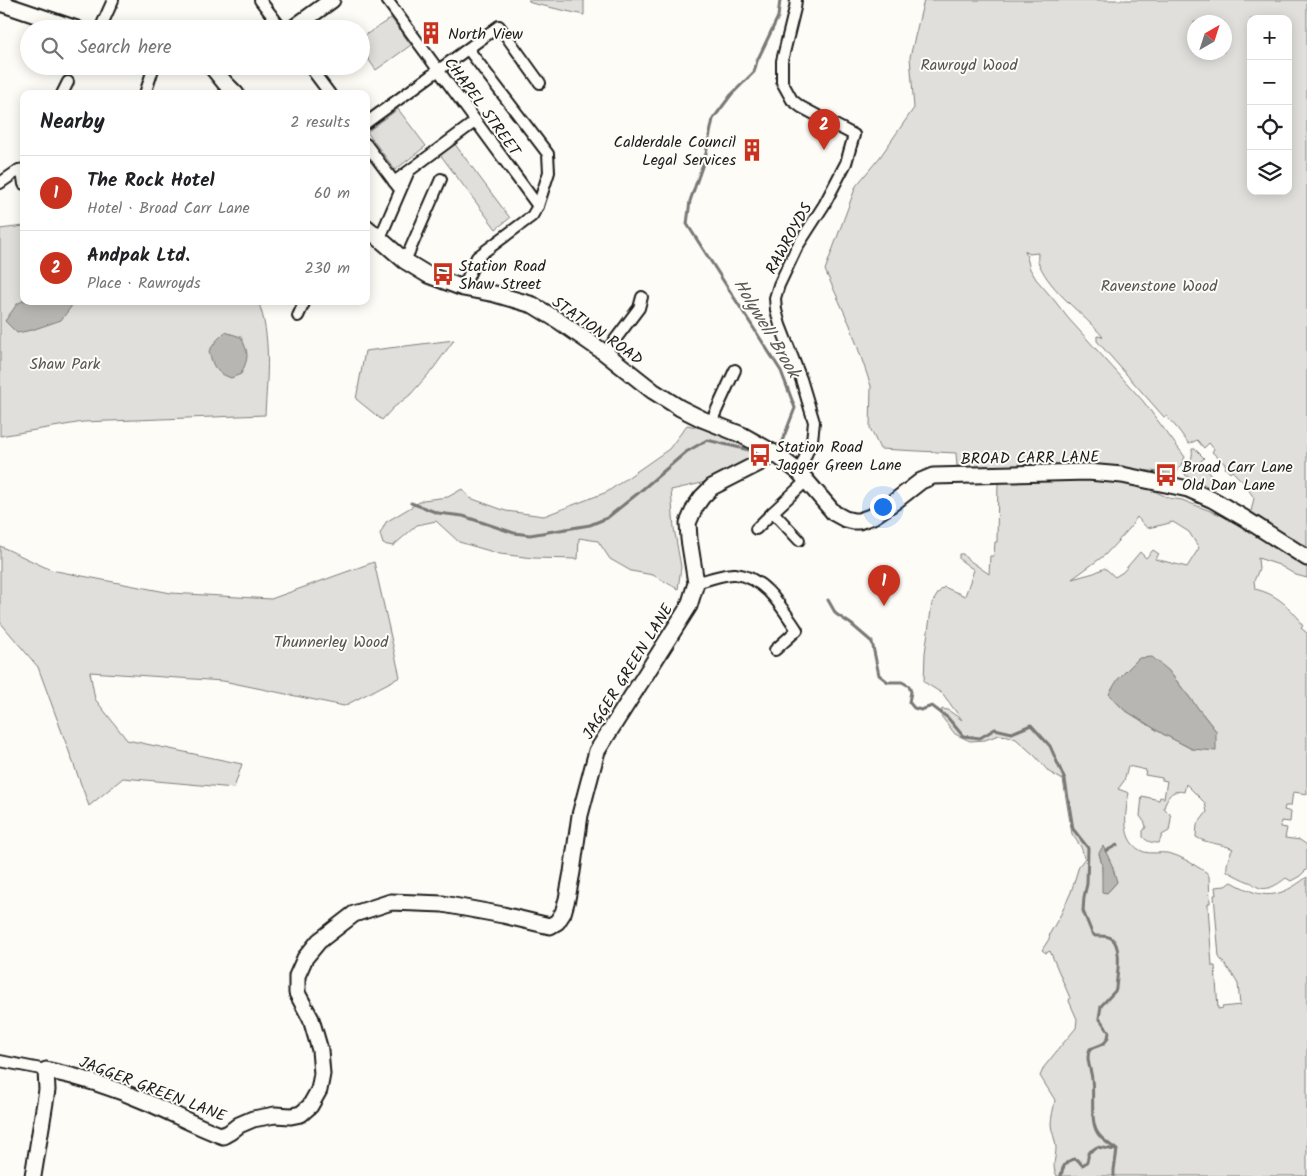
<!DOCTYPE html>
<meta charset="utf-8">
<style>
:root{--surface:#fff;--page:#f2f2f2;--text:#202124;--muted:#757577;--line:#e0e0e0;--accent:#c8321e}
body{margin:0;font-family:Kalam,sans-serif;background:var(--page);color:var(--text)}
.controls{position:absolute;right:15px;top:15px;display:grid;overflow:hidden;border-radius:10px;box-shadow:0 2px 12px #0003}
.controls button{width:45px;height:45px;display:grid;place-items:center;padding:0;border:0;border-bottom:1px solid var(--line);background:var(--surface);color:var(--text);font:25px sans-serif}
.compass{position:absolute;left:1187px;top:15px;width:45px;height:45px;border-radius:50%;background:var(--surface);box-shadow:0 2px 12px #0003;rotate:39deg}
.you{position:absolute;left:882px;top:506px;width:18px;height:18px;margin:-12px;border:4px solid #fff;border-radius:50%;background:#1a73e8;box-shadow:0 0 0 8px #1a73e833}
.badge{display:grid;place-items:center;width:32px;height:32px;border-radius:50%;background:var(--accent);color:#fff;font-size:16px;font-weight:700}
.pin{position:absolute;translate:-50% -41px;filter:drop-shadow(0 1px 2px #0008)}
.pin::after{content:'';position:absolute;top:26px;width:18px;height:15px;background:inherit;clip-path:polygon(0 0,100% 0,50% 100%)}
.list{margin:0;padding:0;list-style:none}
h2{display:flex;justify-content:space-between;align-items:center;height:65px;margin:0;padding:0 20px;font-size:21px}
h2 small{font-size:16px;font-weight:400;color:var(--muted)}
.list li{display:grid;grid-template-columns:32px 1fr auto;gap:15px;align-items:center;box-sizing:border-box;height:75px;padding:0 20px;border-top:1px solid var(--line)}
.list b{display:block;font-size:19px;white-space:nowrap}
.list p{margin:0;font-size:16px;white-space:nowrap;color:var(--muted)}
.list em{font-size:16px;font-style:normal;color:var(--muted)}
.icon{flex:none;width:28px;height:28px;fill:none;stroke:currentColor;stroke-width:2;stroke-linecap:round;stroke-linejoin:round}
.map{position:relative;flex:none;width:1307px;height:1176px;overflow:hidden}
.search{position:absolute;background:var(--surface);box-shadow:0 2px 12px #0003;left:20px;top:20px;width:350px;height:55px;display:flex;align-items:center;gap:12px;box-sizing:border-box;padding:0 18px;border-radius:28px;color:var(--muted);font-size:19px}
.panel{position:absolute;background:var(--surface);box-shadow:0 2px 12px #0003;left:20px;top:90px;width:350px;height:215px;border-radius:10px}
.map>svg:first-child{display:block}
.green{fill:#e0dfdb;stroke:#7e7e7c;fill-rule:evenodd}
.water{fill:#b7b6b2;stroke:#797876}
.lines{fill:none;stroke-linecap:round;stroke-linejoin:round}
.stream{stroke:#797876;stroke-width:3}
.street-casing{stroke:#1c1c1c;stroke-width:14}
.secondary-casing{stroke:#1c1c1c;stroke-width:19}
.street{stroke:#fdfcf7;stroke-width:10}
.secondary{stroke:#fdfcf7;stroke-width:15}
.labels{text-anchor:middle;stroke-width:4;stroke-linejoin:round;paint-order:stroke}
.poi-label{font-size:16px;fill:#1c1c1c;stroke:#fdfcf7;text-anchor:start}
.park-label{font-size:16px;fill:#575655;stroke:#fdfcf7}
.street-label{font-size:16px;fill:#1c1c1c;stroke:#fdfcf7}
.water-label{font-size:18px;font-style:italic;fill:#5a5a58;stroke:#fdfcf7}
</style>
<div class="map">
<svg width="1307" height="1176" viewBox="0 0 1307 1176">
<rect width="100%" height="100%" fill="#fdfcf7"/>
<filter id="ink" filterUnits="userSpaceOnUse"><feTurbulence type="fractalNoise" baseFrequency=".02" numOctaves="2"/><feDisplacementMap in="SourceGraphic" scale="10" xChannelSelector="R" yChannelSelector="G"/><feConvolveMatrix kernelMatrix="1 2 1 2 8 2 1 2 1" color-interpolation-filters="sRGB"/></filter>
<g filter="url(#ink)">
<g class="green">
<polygon points="528,0 584,0 584,15 531,3"/>
<path d="M924,0H1307V553L1250,516L1254,498L1244,483L1232,471L1230,473L1225,468L1226,465L1212,452L1214,449L1209,443L1204,448L1197,440L1189,444L1177,428L1166,416L1164,417L1097,341V336L1103,337C1084,314 1051,292 1039,264C1037,261 1038,257 1038,253L1029,254L1025,250L1030,269L1036,279L1054,300L1068,318L1143,401L1185,457L1176,474L1090,464L973,468L957,466L956,453L880,449L870,428L871,386L850,325L825,270L856,186L880,157L914,108L910,57ZM1251,19H1288V191H1251ZM1194,22H1224V52H1194Z"/>
<polygon points="391,18 411,45 376,70 361,49 361,38"/>
<polygon points="398,109 426,146 395,170 367,132"/>
<polygon points="454,143 510,218 496,229 439,153"/>
<path d="M24,226V301H258C272,337 267,377 265,415L83,422L0,436V229Z"/>
<polygon points="454,340 433,369 410,395 393,408 382,420 356,399 365,351"/>
<polygon points="687,425 705,429 748,446 753,460 702,483 671,490 674,528 681,567 678,589 653,575 631,571 610,559 598,541 579,538 578,559 533,558 500,554 459,542 436,521 417,525 393,546 383,544 380,534 386,522 423,500 448,497 462,489 470,498 506,511 544,516 607,492 669,449"/>
<path d="M1192,449H1195L1204,458L1199,463C1208,471 1216,477 1215,490L1185,475C1187,466 1194,459 1192,449Z"/>
<path d="M1089,478L1155,488L1152,493L1154,491L1169,498L1182,500L1244,524L1307,564V578L1296,575L1279,565L1258,558L1259,569L1254,581L1255,589C1276,594 1286,604 1300,620L1299,621L1303,626L1301,628L1307,633V794L1293,792L1291,806H1285L1284,810L1291,812L1290,822L1281,821L1280,827L1287,828L1285,838L1300,840L1307,845V869L1300,876L1291,881L1286,878C1278,884 1266,893 1256,886C1249,882 1257,885 1249,882C1242,879 1235,876 1227,871C1226,866 1229,854 1233,849C1221,843 1207,844 1196,837L1197,825L1207,812L1205,803L1186,784L1184,792C1171,789 1167,797 1164,808L1170,814L1171,819L1169,831L1162,835L1159,843C1153,843 1147,842 1143,837V831L1146,827L1145,823L1140,816L1142,796L1159,800L1160,797L1164,798L1167,781L1162,780V778L1145,775L1146,770L1128,766L1124,781L1118,789L1129,793C1125,812 1120,843 1144,852C1151,854 1160,852 1167,853C1180,855 1194,865 1206,872L1209,876L1210,903H1208V906L1212,966H1215L1218,1009L1223,1008L1222,1007L1240,1005L1238,984L1232,974L1219,957L1214,895H1216L1215,887L1225,886L1232,882C1264,900 1278,899 1307,877V1176H1057C1051,1166 1056,1159 1056,1148C1056,1140 1051,1131 1051,1124C1051,1117 1054,1108 1055,1100L1040,1076L1044,1067L1060,1047L1076,1028L1077,1019L1069,1001L1070,998L1050,951L1046,953L1042,950L1049,939L1050,933L1061,914L1071,892L1079,866L1085,858L1081,847L1072,834L1063,780L1049,772L1035,756L1016,739L1008,736L999,735L985,740L970,741L955,734L941,716L942,709L948,710L962,720L943,694L924,682L925,653L932,603L939,592L944,587L965,596L974,570L959,559V554H963L966,558L989,574L990,556H994L995,542H997L998,481ZM1137,517L1147,528L1162,525L1173,522L1189,532L1199,548L1187,567L1155,559L1159,554L1153,550L1146,558L1140,552L1123,572L1115,577L1105,568L1094,573L1072,579L1105,555L1129,529ZM1168,670L1216,731L1192,749L1163,734L1123,709L1109,694ZM1099,853L1117,882L1107,893L1103,889L1102,865Z"/>
<polygon points="0,546 51,570 171,593 271,599 374,562 400,677 344,706 223,681 90,672 95,699 127,740 242,764 234,788 123,778 89,806 38,667 0,622"/>
</g>
<g class="water">
<polygon points="24,300 24,301 72,301 71,307 61,320 32,330 17,333 5,321 17,304"/>
<path d="M225,332L241,337C249,354 249,357 241,374L231,378C215,372 213,367 209,351L217,340Z"/>
<polygon points="1152,657 1168,670 1216,731 1216,751 1192,749 1163,734 1123,709 1109,694 1118,679 1139,658"/>
<polygon points="1103,846 1112,865 1117,882 1107,893 1102,892 1102,865 1099,853"/>
</g>
<g class="lines">
<g class="stream">
<polyline points="772,446 781,444 795,408 781,371 687,224 690,201 705,158 713,119 731,95 754,72 757,61 778,17 780,0"/>
<polyline points="411,503 438,513 463,516 514,533 530,535 590,525 607,518 637,494 686,452 707,440 749,450 754,449"/>
<path d="M828,600L836,614L851,624L872,642L879,675L888,682H902L909,686L911,692L909,702L914,708L921,710L932,706L948,718L963,736L980,738L995,729L1012,733L1031,725L1050,746L1065,780L1073,829L1088,848L1087,884L1084,897L1083,911L1092,933L1095,936C1100,936 1106,935 1111,938C1123,946 1117,975 1116,988L1115,991L1101,1006L1099,1018L1109,1032C1108,1045 1100,1045 1090,1049C1085,1058 1091,1069 1092,1079C1094,1093 1090,1120 1097,1132C1101,1140 1111,1145 1117,1150L1114,1170V1176"/>
<polyline points="1106,851 1117,845"/>
<path d="M1061,1176C1062,1167 1066,1161 1074,1159L1078,1160L1082,1165C1087,1164 1089,1158 1088,1153L1097,1147L1116,1150"/>
</g>
<defs>
<g id="street">
<polyline points="260,0 282,29"/>
<polyline points="387,0 538,206"/>
<polyline points="796,0 795,8 782,61 782,82 792,100 801,107 854,135 846,163 824,205 797,247 779,285 775,298 776,310 780,325 801,379 814,422 812,440 799,472"/>
<polyline points="100,29 113,0"/>
<polyline points="309,66 330,94"/>
<polyline points="62,94 68,82"/>
<polyline points="145,94 154,66"/>
<polyline points="366,123 499,26 540,83"/>
<polyline points="366,144 398,187"/>
<polyline points="19,170 23,177 24,184"/>
<polyline points="394,182 476,121"/>
<polyline points="0,183 19,170 24,169"/>
<polyline points="380,238 408,173"/>
<polyline points="405,261 441,179"/>
<polyline points="463,288 477,257 532,216 538,206 549,172 548,154 468,49"/>
<polyline points="298,316 305,301"/>
<polyline points="605,353 639,308 642,297"/>
<polyline points="711,422 735,370"/>
<polyline points="756,529 773,512"/>
<polyline points="799,540 773,512 806,481"/>
<path d="M696,583C706,580 726,573 735,574C765,577 782,608 797,630L775,650"/>
<polyline points="0,1061 46,1070"/>
</g>
<g id="secondary">
<polyline points="0,3 77,29"/>
<polyline points="292,29 332,0"/>
<polyline points="212,67 225,83 236,94"/>
<polyline points="366,227 405,261 428,275 463,288 495,294 533,305 559,321 605,353 653,391 680,408 702,419 742,435 774,453 799,472 834,513 845,519 853,521 859,521 873,516 894,502 921,481 933,476 1088,472 1122,475 1170,485 1188,489 1213,500 1244,518 1307,558"/>
<path d="M33,1176L47,1090L46,1070C81,1077 115,1088 149,1103C174,1114 198,1127 223,1136L230,1132L239,1125L253,1119L275,1115L291,1116L301,1114L310,1106L319,1090L322,1074L320,1050L311,1019L297,993V976L305,958L319,941L354,914L391,902L443,904L503,915L541,924L550,926L557,922L563,913L567,899L572,872L580,815L597,751L689,606L696,583L689,539L688,523L695,507L702,497L712,487L761,462L774,453"/>
</g>
</defs>
<use href="#street" class="street-casing"/>
<use href="#secondary" class="secondary-casing"/>
<use href="#street" class="street"/>
<use href="#secondary" class="secondary"/>
</g>
</g>
<defs>
<symbol id="building-bare" viewBox="-9 -9 18 18"><path d="M-4-6H4V6H1V3H-1V6H-4ZM-2.5-4.3h1.7v1.8h-1.7ZM.8-4.3h1.7v1.8H.8ZM-2.5-1h1.7V.8h-1.7ZM.8-1h1.7V.8H.8Z" fill="#c8321e" stroke="#fdfcf7" stroke-width="2.5" paint-order="stroke"/></symbol>
<symbol id="bus-bare" viewBox="-9 -9 18 18"><path d="M-5-6H5V4H4V6H2V4H-2V6H-4V4H-5ZM-3.5-4V0h7V-4ZM-3.5 1.2v1.5H-2V1.2ZM2 1.2v1.5H3.5V1.2Z" fill="#c8321e" stroke="#fdfcf7" stroke-width="2.5" paint-order="stroke"/></symbol>
</defs>
<g fill-rule="evenodd">
<use href="#building-bare" x="415" y="17" width="32" height="32"/>
<use href="#building-bare" x="736" y="134" width="32" height="32"/>
<use href="#bus-bare" x="427" y="258" width="32" height="32"/>
<use href="#bus-bare" x="744" y="439" width="32" height="32"/>
<use href="#bus-bare" x="1150" y="459" width="32" height="32"/>
</g>
<g class="labels">
<g class="poi-label">
<text x="448" y="39">North View</text>
<text x="736" y="147" text-anchor="end">Calderdale Council<tspan x="736" dy="18">Legal Services</tspan></text>
<text x="459" y="271">Station Road<tspan x="459" dy="18">Shaw Street</tspan></text>
<text x="776" y="452">Station Road<tspan x="776" dy="18">Jagger Green Lane</tspan></text>
<text x="1182" y="472">Broad Carr Lane<tspan x="1182" dy="18">Old Dan Lane</tspan></text>
</g>
<g class="park-label">
<text x="969" y="70">Rawroyd Wood</text>
<text x="1159" y="291">Ravenstone Wood</text>
<text x="65" y="369">Shaw Park</text>
<text x="331" y="647">Thunnerley Wood</text>
</g>
<g class="street-label">
<text transform="translate(483 106) rotate(54)" y="6">CHAPEL STREET</text>
<text transform="translate(788 238) rotate(-61)" y="6">RAWROYDS</text>
<text transform="translate(598 330) rotate(35)" y="6">STATION ROAD</text>
<text transform="translate(1030 457) rotate(-1)" y="6">BROAD CARR LANE</text>
<text transform="translate(627 671) rotate(-58)" y="6">JAGGER GREEN LANE</text>
<text transform="translate(153 1088) rotate(21)" y="6">JAGGER GREEN LANE</text>
</g>
<g class="water-label">
<text transform="translate(767 328) rotate(59)" y="6">Holywell Brook</text>
</g>
</g>
</svg>
<div class="controls">
<button>+</button>
<button>−</button>
<button><svg class="icon" aria-label="locate" viewBox="0 0 24 24"><circle cx="12" cy="12" r="6"/><path d="M12 2v4M12 18v4M2 12h4M18 12h4"/></svg></button>
<button><svg class="icon" aria-label="layers" viewBox="0 0 24 24"><path d="M12 4l9 5-9 5-9-5zM3 14l9 5 9-5"/></svg></button>
</div>
<svg class="compass" viewBox="-18 -18 36 36"><path d="M0-13l5 13h-10z" fill="#e53935"/><path d="M0 13l5-13h-10z" fill="#757577"/></svg>
<div class="you"></div>
<div class="pin badge" style="left:884px;top:606px">1</div>
<div class="pin badge" style="left:824px;top:150px">2</div>
<div class="search"><svg class="icon" aria-label="search" viewBox="0 0 24 24"><circle cx="10" cy="10" r="6"/><path d="M15 15l6 6"/></svg>Search here</div>
<section class="panel">
<h2>Nearby<small>2 results</small></h2>
<ul class="list">
<li><span class="badge">1</span><div><b>The Rock Hotel</b><p>Hotel · Broad Carr Lane</p></div><em>60 m</em></li>
<li><span class="badge">2</span><div><b>Andpak Ltd.</b><p>Place · Rawroyds</p></div><em>230 m</em></li>
</ul>
</section>
</div>
